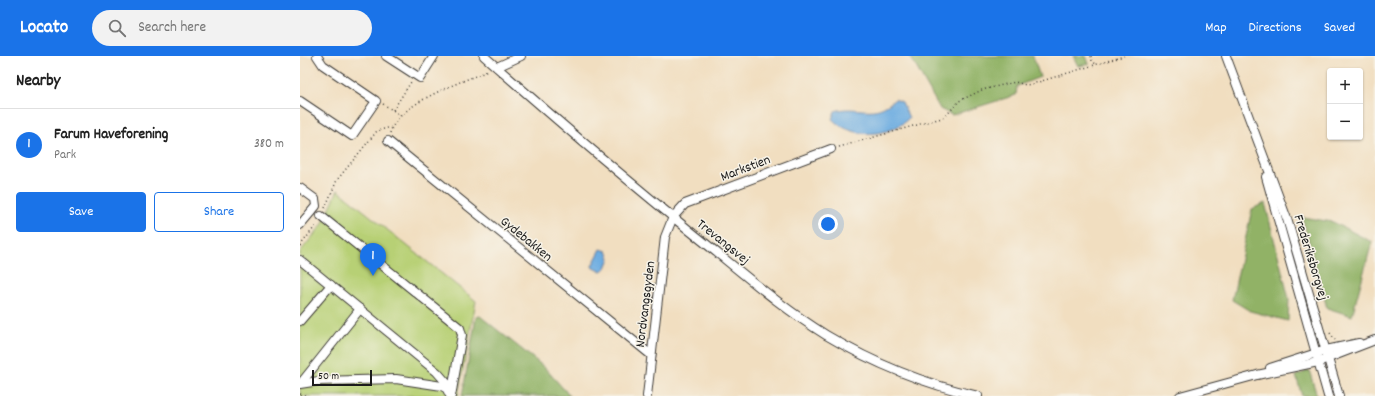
<!DOCTYPE html>
<meta charset="utf-8">
<style>
:root{--surface:#fff;--page:#f2f2f2;--text:#222;--muted:#767676;--line:#e0e0e0;--accent:#1a73e8}
body{margin:0;font-family:Dekko,sans-serif;background:var(--page);color:var(--text)}
.controls{position:absolute;right:12px;top:12px;display:grid;overflow:hidden;border-radius:4px;box-shadow:0 1px 3px #0004}
.controls button{width:36px;height:36px;display:grid;place-items:center;padding:0;border:0;border-bottom:1px solid var(--line);background:var(--surface);color:var(--text);font:20px sans-serif}
.scale{position:absolute;left:12px;bottom:10px;width:60px;box-sizing:border-box;padding-left:4px;border:2px solid #1c1c1c;border-top:0;font-size:11px;line-height:14px;white-space:nowrap;color:#1c1c1c;-webkit-text-stroke:3px #f7f3e8;paint-order:stroke}
.you{position:absolute;left:528px;top:168px;width:14px;height:14px;margin:-10px;border:3px solid #fff;border-radius:50%;background:#1a73e8;box-shadow:0 0 0 6px #1a73e833}
.badge{display:grid;place-items:center;width:26px;height:26px;border-radius:50%;background:var(--accent);color:#fff;font-size:13px;font-weight:700}
.pin{position:absolute;translate:-50% -33px;filter:drop-shadow(0 1px 2px #0008)}
.pin::after{content:'';position:absolute;top:21px;width:14px;height:12px;background:inherit;clip-path:polygon(0 0,100% 0,50% 100%)}
.list{margin:0;padding:0;list-style:none}
h2{display:flex;justify-content:space-between;align-items:center;height:52px;margin:0;padding:0 16px;font-size:17px}
h2 small{font-size:13px;font-weight:400;color:var(--muted)}
.list li{display:grid;grid-template-columns:26px 1fr auto;gap:12px;align-items:center;box-sizing:border-box;height:72px;padding:0 16px;border-top:1px solid var(--line)}
.list b{display:block;font-size:15px;white-space:nowrap}
.list p{margin:0;font-size:13px;white-space:nowrap;color:var(--muted)}
.list em{font-size:13px;font-style:normal;color:var(--muted)}
.actions{display:flex;gap:8px;padding:12px 16px}
.actions a{flex:1;padding:9px 0;border:1px solid var(--accent);border-radius:4px;text-align:center;font-size:14px;color:var(--accent)}
.actions .main{background:var(--accent);color:#fff}
.icon{flex:none;width:22px;height:22px;fill:none;stroke:currentColor;stroke-width:2;stroke-linecap:round;stroke-linejoin:round}
.map{position:relative;flex:none;width:1075px;height:340px;overflow:hidden}
header{display:flex;align-items:center;gap:24px;box-sizing:border-box;height:56px;padding:0 20px;background:var(--accent);color:#fff}
header strong{font-size:19px}
nav{display:flex;gap:22px;margin-inline-start:auto;font-size:14px}
.search{width:280px;height:36px;background:var(--page);display:flex;align-items:center;gap:10px;box-sizing:border-box;padding:0 14px;border-radius:22px;color:var(--muted);font-size:15px}
main{display:flex}
aside{flex:1;background:var(--surface)}
.map>svg:first-child{display:block}
.green{fill:#b7d075;stroke:#6a7648}
.forest{fill:#91b266;stroke:#566741}
.water{fill:#6eade1;stroke:#45647e}
.lines{fill:none;stroke-linecap:round;stroke-linejoin:round}
.minor-casing{stroke:#3c3935;stroke-width:10}
.path{stroke:#3c3935;stroke-width:1.5;stroke-dasharray:1 3;stroke-linecap:butt}
.minor{stroke:#fff;stroke-width:8}
.labels{text-anchor:middle;stroke-width:3;stroke-linejoin:round;paint-order:stroke}
.street-label{font-size:14px;fill:#1c1c1c;stroke:#f7f3e8}
</style>
<header>
<strong>Locato</strong>
<div class="search"><svg class="icon" aria-label="search" viewBox="0 0 24 24"><circle cx="10" cy="10" r="6"/><path d="M15 15l6 6"/></svg>Search here</div>
<nav><a>Map</a><a>Directions</a><a>Saved</a></nav>
</header>
<main>
<aside>
<h2>Nearby<small></small></h2>
<ul class="list">
<li><span class="badge">1</span><div><b>Farum Haveforening</b><p>Park</p></div><em>380 m</em></li>
</ul>
<div class="actions"><a class="main">Save</a><a>Share</a></div>
</aside>
<div class="map">
<svg width="1075" height="340" viewBox="0 0 1075 340">
<rect width="100%" height="100%" fill="#f7f3e8"/>
<filter id="ink" filterUnits="userSpaceOnUse"><feTurbulence type="fractalNoise" baseFrequency=".025" numOctaves="2"/><feDisplacementMap in="SourceGraphic" scale="8" xChannelSelector="R" yChannelSelector="G"/><feConvolveMatrix kernelMatrix="1 2 1 2 8 2 1 2 1" color-interpolation-filters="sRGB"/></filter>
<filter id="wash" filterUnits="userSpaceOnUse"><feTurbulence type="fractalNoise" baseFrequency=".012" numOctaves="4" result="noise"/><feDisplacementMap in="SourceGraphic" scale="16" xChannelSelector="R" yChannelSelector="G"/><feGaussianBlur stdDeviation="0.9" result="paint"/><feColorMatrix in="noise" values="0 0 0 0 0 0 0 0 0 0 0 0 0 0 0 0 0 1.4 0 .05"/><feComposite in="paint" operator="in"/></filter>
<g filter="url(#wash)">
<rect width="100%" height="100%" fill="#f1dec0"/>
<polygon class="green" points="38,134 176,245 158,340 0,340 0,196 22,169"/>
<g class="forest">
<polygon points="610,0 733,0 740,21 717,30 716,39 652,59 640,53"/>
<polygon points="773,0 786,0 789,8 778,10"/>
<polygon points="965,147 989,243 988,265 950,255 932,244 952,153"/>
<polygon points="1002,161 1033,166 1072,186 1052,260 1027,252"/>
<polygon points="180,260 244,311 270,340 162,340 176,261"/>
<polygon points="1009,314 1017,340 1002,340 996,320"/>
</g>
<g class="water">
<path d="M595,43L602,46L609,62C589,82 552,83 532,63L535,55C558,48 573,64 595,43Z"/>
<polygon points="301,193 307,195 310,202 306,212 301,215 293,212 292,210"/>
</g>
</g>
<g filter="url(#ink)">
<g class="lines">
<defs>
<g id="minor">
<polyline points="86,0 120,22 134,0"/>
<path d="M184,0C253,61 323,121 395,179C438,213 479,250 526,279C573,307 624,328 678,340"/>
<polyline points="926,0 987,163 1039,340"/>
<polyline points="197,11 221,0"/>
<polyline points="0,45 52,80 76,45 23,9 17,0"/>
<polyline points="88,85 351,299"/>
<polyline points="966,121 1028,340"/>
<polyline points="0,132 15,143 16,150 0,169"/>
<polyline points="21,160 160,272 162,279 151,340"/>
<polyline points="0,204 137,316 152,333"/>
<polyline points="0,265 31,229"/>
<polyline points="970,312 1026,294 1059,287"/>
<polyline points="1,327 60,253"/>
<polyline points="0,328 19,325 96,323 142,330 147,333 149,338"/>
<polyline points="347,340 365,181 373,161 385,148 531,93"/>
<polyline points="880,340 957,319 1018,306 1075,284"/>
</g>
</defs>
<use href="#minor" class="minor-casing"/>
<g class="path">
<polyline points="791,0 792,5 796,8"/>
<polyline points="83,48 102,60"/>
<polyline points="93,54 111,26"/>
<path d="M90,77C98,47 161,26 188,15"/>
<polyline points="539,91 645,61 659,45 682,34 715,26 726,29 732,28 824,0"/>
<polyline points="25,152 37,124 77,75 91,71"/>
<polyline points="0,190 17,168"/>
<polyline points="1030,277 1035,284"/>
<polyline points="0,338 8,340"/>
</g>
<use href="#minor" class="minor"/>
</g>
</g>
<g class="labels">
<g class="street-label">
<text transform="translate(445 111) rotate(-21)" y="5">Markstien</text>
<text transform="translate(227 182) rotate(39)" y="5">Gydebakken</text>
<text transform="translate(424 185) rotate(39)" y="5">Trevangsvej</text>
<text transform="translate(1012 201) rotate(73)" y="5">Frederiksborgvej</text>
<text transform="translate(344 248) rotate(-83)" y="5">Nordvangsgyden</text>
</g>
</g>
</svg>
<div class="controls">
<button>+</button>
<button>−</button>
</div>
<div class="scale">50 m</div>
<div class="you"></div>
<div class="pin badge" style="left:73px;top:220px">1</div>
</div>
</main>
